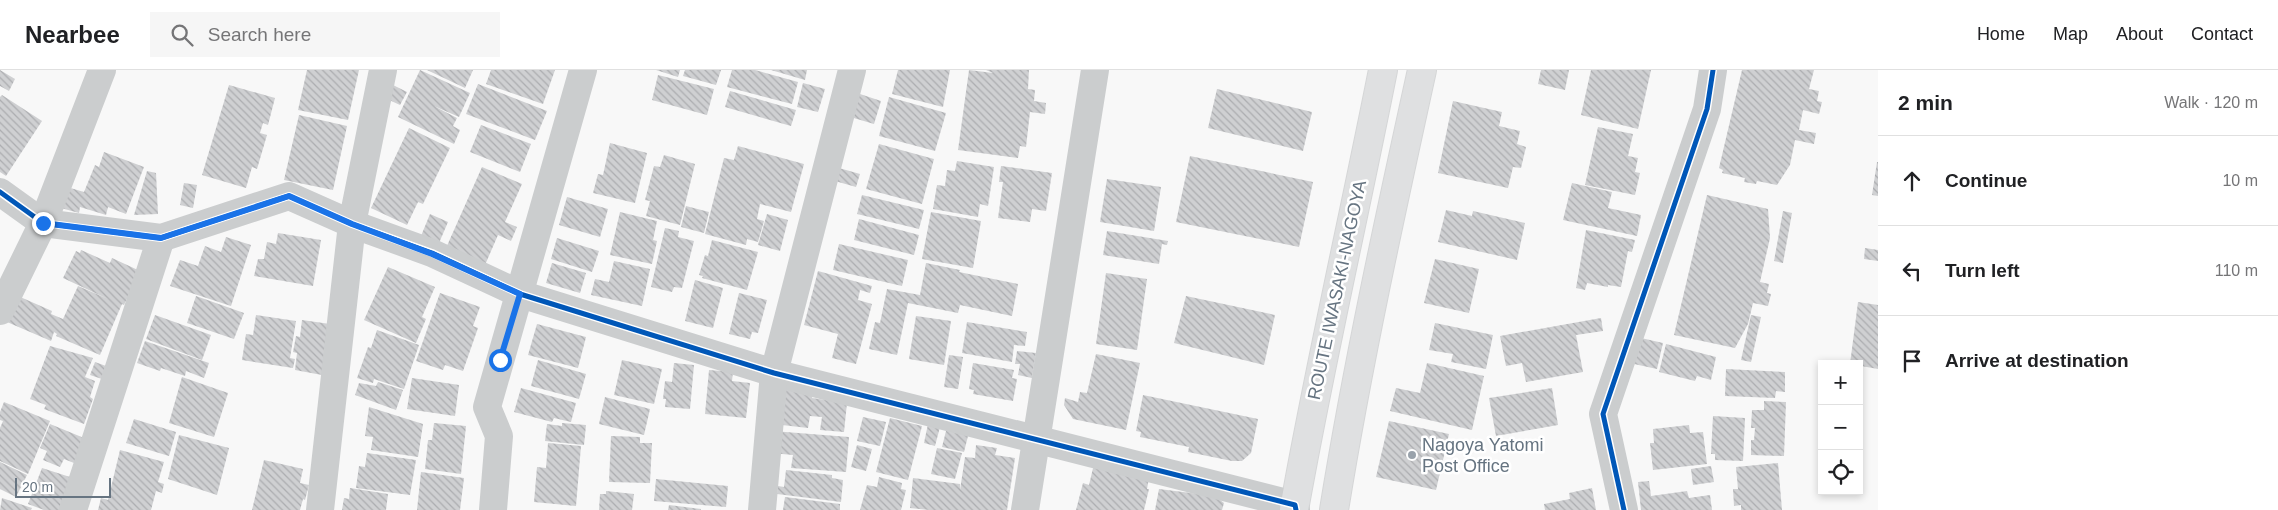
<!DOCTYPE html>
<meta charset="utf-8">
<style>
:root{--surface:#fff;--page:#f6f6f6;--text:#202124;--muted:#757577;--line:#e0e0e0}
body{margin:0;font-family:Arial,sans-serif;background:var(--page);color:var(--text)}
.controls{position:absolute;right:15px;bottom:15px;display:grid;overflow:hidden;border-radius:0px;box-shadow:0 2px 8px #0003}
.controls button{width:45px;height:45px;display:grid;place-items:center;padding:0;border:0;border-bottom:1px solid var(--line);background:var(--surface);color:var(--text);font:25px sans-serif}
.scale{position:absolute;left:15px;bottom:12px;width:96px;box-sizing:border-box;padding-left:5px;border:2px solid #667481;border-top:0;font-size:14px;line-height:18px;white-space:nowrap;color:#667481;-webkit-text-stroke:4px #fff;paint-order:stroke}
.stop{position:absolute;width:15px;height:15px;margin:-11px;border:4px solid #1a73e8;border-radius:50%;background:#fff}
.stop.end{background:#1a73e8;border-color:#fff;box-shadow:0 1px 5px #0008}
.list{margin:0;padding:0;list-style:none}
h2{display:flex;justify-content:space-between;align-items:center;height:65px;margin:0;padding:0 20px;font-size:21px}
h2 small{font-size:16px;font-weight:400;color:var(--muted)}
.list li{display:grid;grid-template-columns:32px 1fr auto;gap:15px;align-items:center;box-sizing:border-box;height:90px;padding:0 20px;border-top:1px solid var(--line)}
.list b{display:block;font-size:19px;white-space:nowrap}
.list em{font-size:16px;font-style:normal;color:var(--muted)}
.icon{flex:none;width:28px;height:28px;fill:none;stroke:currentColor;stroke-width:2;stroke-linecap:round;stroke-linejoin:round}
.map{position:relative;flex:none;width:1878px;height:440px;overflow:hidden}
header{display:flex;align-items:center;gap:30px;box-sizing:border-box;height:70px;padding:0 25px;background:var(--surface);border-bottom:1px solid var(--line)}
header strong{font-size:24px}
nav{display:flex;gap:28px;margin-inline-start:auto;font-size:18px}
.search{width:350px;height:45px;background:var(--page);display:flex;align-items:center;gap:12px;box-sizing:border-box;padding:0 18px;border-radius:0px;color:var(--muted);font-size:19px}
main{display:flex}
aside{flex:1;background:var(--surface)}
.map>svg:first-child{display:block}
.building{fill:url(#building-back-hatch)}
.lines{fill:none;stroke-linecap:round;stroke-linejoin:round}
.secondary-casing{stroke:#d5d6d7;stroke-width:30}
.street{stroke:#cbcdce;stroke-width:28}
.secondary{stroke:#dfe0e1;stroke-width:28}
.cycleway-casing{stroke:#fff;stroke-width:8}
.cycleway{stroke:#0057b8;stroke-width:5}
.route{stroke:#1a73e8;stroke-width:6}
.poi-dot{fill:#99a2ab;stroke:#fff;stroke-width:2}
.labels{text-anchor:middle;stroke-width:5;stroke-linejoin:round;paint-order:stroke}
.street-label{font-size:18px;fill:#667481;stroke:#fff}
.poi-label{font-size:18px;fill:#667481;stroke:#fff;text-anchor:start}
</style>
<header>
<strong>Nearbee</strong>
<div class="search"><svg class="icon" aria-label="search" viewBox="0 0 24 24"><circle cx="10" cy="10" r="6"/><path d="M15 15l6 6"/></svg>Search here</div>
<nav><a>Home</a><a>Map</a><a>About</a><a>Contact</a></nav>
</header>
<main>
<div class="map">
<svg width="1878" height="440" viewBox="0 0 1878 440">
<defs>
<pattern id="building-back-hatch" width="6" height="6" patternUnits="userSpaceOnUse" patternTransform="scale(1.25)"><rect width="6" height="6" fill="#cfd0d2"/><path d="M-1 5l2 2M0 0l6 6M5-1l2 2" fill="none" stroke="#acadb0"/></pattern>
</defs>
<rect width="100%" height="100%" fill="#f8f8f8"/>
<g class="building">
<polygon points="0,0 15,9 9,21 0,16"/>
<polygon points="307,0 359,0 348,50 298,40"/>
<polygon points="420,0 470,23 459,47 434,36 457,48 453,56 460,60 454,74 398,47"/>
<polygon points="427,0 473,0 465,18"/>
<polygon points="491,0 555,0 543,34 486,14"/>
<polygon points="656,0 680,0 678,7"/>
<polygon points="685,0 721,0 716,15 683,6"/>
<polygon points="732,0 755,0 798,12 792,34 727,17"/>
<polygon points="771,0 807,0 805,10"/>
<polygon points="898,0 950,0 943,37 892,24"/>
<polygon points="969,0 993,3 986,0 1029,0 1028,19 1035,20 1034,31 1046,33 1045,44 1030,42 1026,77 1020,76 1018,88 958,80"/>
<polygon points="1541,0 1569,0 1565,20 1538,14"/>
<polygon points="1591,0 1651,0 1638,59 1581,45"/>
<polygon points="1742,0 1814,0 1809,19 1819,21 1817,31 1822,32 1819,44 1803,40 1799,60 1816,63 1814,74 1795,70 1790,95 1777,115 1757,111 1756,114 1744,112 1745,108 1722,103 1723,100 1719,98"/>
<polygon points="658,5 714,19 707,45 652,30"/>
<polygon points="803,13 825,19 818,42 797,37"/>
<polygon points="478,14 547,41 535,70 466,44"/>
<polygon points="229,15 275,28 268,55 263,53 260,63 267,65 257,99 252,97 246,118 202,105"/>
<polygon points="393,15 407,22 400,35 387,29"/>
<polygon points="1217,19 1312,42 1303,81 1208,58"/>
<polygon points="730,21 796,40 791,56 725,37"/>
<polygon points="854,22 881,31 874,54 847,46"/>
<polygon points="2,25 42,51 6,106 0,102 0,27"/>
<polygon points="889,27 946,43 935,81 879,66"/>
<polygon points="1453,31 1502,42 1499,56 1520,61 1517,74 1526,77 1521,98 1513,97 1508,118 1438,103"/>
<polygon points="299,45 347,56 333,120 284,110"/>
<polygon points="481,55 531,74 520,102 470,82"/>
<polygon points="1598,57 1633,64 1628,86 1638,88 1635,102 1640,103 1635,125 1585,115"/>
<polygon points="409,58 450,78 423,134 418,132 407,155 371,138"/>
<polygon points="610,73 647,83 635,133 593,123 598,104 603,105"/>
<polygon points="879,74 934,89 922,134 866,119"/>
<polygon points="738,76 804,94 791,142 760,134 757,149 764,151 758,172 747,169 746,175 705,164 724,88 734,90"/>
<polygon points="104,82 144,97 126,144 108,137 106,145 80,137 79,143 61,138 67,117 84,122 95,95 99,97"/>
<polygon points="664,85 695,94 680,155 646,146 650,131 645,130 654,96 660,97"/>
<polygon points="1190,86 1313,112 1299,177 1176,152"/>
<polygon points="957,91 994,97 988,136 980,134 978,147 933,139 937,115 945,116 947,100 955,101"/>
<polygon points="1877,92 1878,92 1878,126 1872,125"/>
<polygon points="1001,96 1052,103 1046,141 1032,139 1030,152 998,148 1003,112 999,112"/>
<polygon points="482,97 522,114 505,152 517,157 511,171 498,165 485,195 446,178"/>
<polygon points="839,98 860,104 856,117 835,111"/>
<polygon points="147,101 156,103 158,144 134,145"/>
<polygon points="1107,109 1161,117 1154,161 1100,152"/>
<polygon points="184,113 197,115 193,138 180,135"/>
<polygon points="1572,113 1612,122 1608,138 1641,145 1637,166 1563,150"/>
<polygon points="862,125 924,140 919,159 857,144"/>
<polygon points="1707,125 1768,139 1770,168 1760,212 1769,214 1767,223 1771,224 1768,236 1753,233 1748,254 1735,278 1674,265"/>
<polygon points="567,127 608,139 600,167 559,155"/>
<polygon points="686,136 709,142 704,163 681,157"/>
<polygon points="1446,140 1472,146 1473,141 1525,153 1517,190 1438,172"/>
<polygon points="1783,141 1792,143 1783,193 1774,191"/>
<polygon points="620,142 657,151 653,170 657,171 652,194 610,185"/>
<polygon points="931,142 981,151 973,198 922,189"/>
<polygon points="430,144 448,152 439,173 421,166"/>
<polygon points="767,144 788,150 780,181 758,175"/>
<polygon points="859,149 919,165 914,185 854,170"/>
<polygon points="665,158 679,161 678,167 694,171 682,218 674,217 672,222 651,217"/>
<polygon points="1586,160 1635,170 1632,182 1628,181 1621,217 1608,215 1608,217 1587,213 1585,220 1576,218"/>
<polygon points="1107,161 1168,171 1167,175 1162,174 1159,194 1103,185"/>
<polygon points="278,163 321,170 313,216 254,206 258,189 264,189 267,172 276,174"/>
<polygon points="226,167 251,175 231,236 170,216 180,190 198,196 205,176 221,182"/>
<polygon points="557,168 599,181 592,202 551,189"/>
<polygon points="712,170 758,182 747,220 702,208 703,206 699,205 705,185 708,186"/>
<polygon points="839,174 908,190 902,216 833,200"/>
<polygon points="1865,178 1878,180 1878,191 1864,189"/>
<polygon points="81,180 110,193 112,188 140,201 124,235 122,234 100,285 56,266 57,264 54,262 51,271 7,252 18,226 52,241 51,244 63,249 78,216 108,229 63,208 76,181 80,183"/>
<polygon points="1435,189 1479,199 1469,243 1424,233"/>
<polygon points="614,191 650,199 642,236 591,225 595,209 609,212"/>
<polygon points="552,193 586,203 580,223 546,213"/>
<polygon points="926,193 960,200 959,202 1018,214 1012,246 960,235 958,243 908,233 897,285 869,279 875,252 880,253 887,219 920,225"/>
<polygon points="388,197 435,217 422,247 426,249 416,273 364,250"/>
<polygon points="818,201 872,216 870,223 860,220 858,230 872,234 856,294 832,288 838,264 804,255"/>
<polygon points="1106,203 1147,209 1137,280 1096,274"/>
<polygon points="695,210 723,218 713,258 685,251"/>
<polygon points="440,223 480,237 473,256 478,258 463,301 445,295 443,300 416,291"/>
<polygon points="739,223 767,230 758,263 752,262 750,269 729,264"/>
<polygon points="196,226 244,243 234,269 187,253"/>
<polygon points="1186,226 1275,245 1264,295 1174,273"/>
<polygon points="1858,232 1878,235 1878,299 1850,294"/>
<polygon points="155,245 211,265 202,290 146,269"/>
<polygon points="256,245 296,251 290,288 295,289 293,298 242,290 246,264 253,265"/>
<polygon points="1751,245 1761,247 1751,292 1741,290"/>
<polygon points="916,246 951,251 944,295 909,289"/>
<polygon points="1601,248 1603,261 1576,265 1583,302 1526,312 1522,293 1506,296 1500,266"/>
<polygon points="302,250 330,254 322,305 295,300 297,283 293,282 296,266 300,267"/>
<polygon points="967,252 1027,262 1025,276 1014,275 1012,292 962,283"/>
<polygon points="1435,253 1493,265 1486,299 1451,292 1453,284 1429,280"/>
<polygon points="537,254 586,267 578,298 528,285"/>
<polygon points="377,260 419,275 404,319 374,309 373,313 357,308 368,277 371,278"/>
<polygon points="1641,268 1663,273 1657,299 1634,294"/>
<polygon points="145,271 209,293 204,308 186,301 185,306 161,298 160,301 137,293"/>
<polygon points="1666,274 1716,287 1711,310 1697,306 1695,311 1659,302"/>
<polygon points="50,276 93,288 85,307 95,311 90,327 93,329 84,354 44,339 46,335 30,329"/>
<polygon points="1017,281 1036,283 1032,308 1018,305 1020,294 1015,294"/>
<polygon points="1096,284 1140,293 1126,360 1073,349 1064,335 1065,328 1078,332 1080,322 1087,323"/>
<polygon points="949,285 963,287 958,319 944,317"/>
<polygon points="538,290 586,304 579,329 531,316"/>
<polygon points="622,290 662,299 654,334 614,325"/>
<polygon points="95,292 106,296 102,309 90,305"/>
<polygon points="674,293 694,295 690,339 665,337 666,329 663,329 665,311 672,312"/>
<polygon points="973,293 1014,300 1012,308 1017,309 1013,331 973,324 974,320 969,319"/>
<polygon points="1427,293 1484,306 1472,360 1390,341 1396,318 1420,323"/>
<polygon points="1726,299 1785,302 1785,322 1776,321 1775,328 1725,326"/>
<polygon points="709,300 733,302 732,311 750,313 746,348 705,344"/>
<polygon points="182,307 228,323 214,367 169,353"/>
<polygon points="412,308 459,315 455,346 407,339"/>
<polygon points="378,312 403,320 396,340 355,325 359,313 376,316"/>
<polygon points="521,318 576,333 571,352 554,348 552,352 514,342"/>
<polygon points="1552,318 1558,355 1496,366 1489,328"/>
<polygon points="786,320 813,323 812,328 847,333 844,362 820,360 822,347 810,346 808,358 782,355"/>
<polygon points="1143,325 1258,349 1251,383 1242,391 1232,391 1188,382 1189,377 1140,367 1141,362 1136,361"/>
<polygon points="605,327 650,339 644,365 599,354"/>
<polygon points="1764,331 1786,332 1784,386 1751,385 1751,370 1754,370 1755,358 1751,358 1752,340 1764,340"/>
<polygon points="4,332 50,351 28,404 0,391 0,358 3,351 0,350 0,342"/>
<polygon points="369,337 423,354 418,387 371,380 373,367 365,366"/>
<polygon points="1713,346 1745,348 1743,391 1715,390 1715,384 1711,384"/>
<polygon points="863,347 886,352 880,376 857,371"/>
<polygon points="890,348 922,356 908,410 876,402"/>
<polygon points="134,349 176,362 169,386 126,373"/>
<polygon points="1389,351 1449,364 1436,420 1376,407"/>
<polygon points="434,353 466,356 461,404 425,399 428,370 432,370"/>
<polygon points="562,353 586,355 584,375 545,371 547,354 562,356"/>
<polygon points="50,354 84,368 74,393 64,389 60,397 43,390 47,381 40,378"/>
<polygon points="928,354 940,357 935,376 924,373"/>
<polygon points="1689,355 1690,363 1703,362 1707,394 1653,400 1650,373 1654,373 1653,359"/>
<polygon points="947,357 969,362 964,382 942,377"/>
<polygon points="773,361 849,367 846,402 791,398 793,385 771,383"/>
<polygon points="179,365 229,378 217,425 168,409"/>
<polygon points="611,366 640,367 640,373 652,373 650,413 609,412"/>
<polygon points="548,373 581,376 576,436 534,432 537,397 546,398"/>
<polygon points="857,375 872,379 866,401 851,397"/>
<polygon points="976,375 997,378 995,385 1015,388 1007,440 929,440 910,438 913,408 960,414 960,420 965,387 975,388"/>
<polygon points="937,378 962,383 955,409 931,404"/>
<polygon points="120,380 164,392 158,412 164,414 162,423 156,421 151,440 98,440 101,428 108,430"/>
<polygon points="367,383 416,390 410,425 356,418 359,396 365,397"/>
<polygon points="264,390 303,399 300,413 309,415 305,430 303,429 300,440 252,440"/>
<polygon points="0,392 27,405 16,427 0,419"/>
<polygon points="1778,393 1782,440 1741,440 1741,435 1734,436 1733,419 1738,419 1736,397"/>
<polygon points="1094,394 1149,408 1147,419 1149,419 1144,440 1076,440 1083,413 1089,415"/>
<polygon points="1711,396 1714,412 1693,415 1691,399"/>
<polygon points="42,398 70,407 63,440 44,440 28,434"/>
<polygon points="786,400 832,405 832,408 843,410 841,432 777,424 778,416 784,417"/>
<polygon points="421,402 464,408 460,440 417,440"/>
<polygon points="879,407 902,413 901,419 906,420 901,440 860,440 867,415 877,417"/>
<polygon points="656,409 728,416 726,437 654,431"/>
<polygon points="1649,411 1651,426 1687,421 1689,428 1710,425 1712,440 1641,440 1638,412"/>
<polygon points="350,418 388,424 386,440 342,440 344,428 349,429"/>
<polygon points="1592,418 1596,440 1545,440 1544,434 1570,429 1569,423"/>
<polygon points="1159,419 1215,426 1224,433 1222,440 1155,440"/>
<polygon points="606,421 634,424 632,440 599,440 600,424 606,424"/>
<polygon points="785,427 840,434 840,440 783,440"/>
<polygon points="2,428 32,438 31,440 0,440"/>
<polygon points="669,435 701,439 701,440 668,440"/>
</g>
<g class="lines">
<defs>
<g id="secondary">
<path d="M1294,440C1320,293 1354,147 1383,0"/>
<path d="M1334,440C1358,292 1390,146 1422,0"/>
</g>
</defs>
<use href="#secondary" class="secondary-casing"/>
<g class="street">
<polyline points="0,122 43,153 161,168 289,126 352,154 432,183 520,224 774,303 1295,435 1296,440"/>
<polyline points="0,241 43,153 102,0"/>
<polyline points="73,440 161,168"/>
<polyline points="320,440 352,154 383,0"/>
<polyline points="493,440 499,366 487,337 583,0"/>
<polyline points="762,440 774,303 852,0"/>
<polyline points="1025,440 1095,0"/>
<polyline points="1624,440 1603,344 1707,39 1713,0"/>
</g>
<use href="#secondary" class="secondary"/>
<defs>
<g id="cycleway">
<polyline points="0,122 43,153 161,168 289,126 352,154 432,183 520,224 774,303 1295,435 1296,440"/>
<polyline points="1624,440 1603,344 1707,39 1713,0"/>
</g>
</defs>
<use href="#cycleway" class="cycleway-casing"/>
<use href="#cycleway" class="cycleway"/>
</g>
<g class="lines">
<polyline class="route" points="43,153 161,168 289,126 352,154 432,184 520,224 500,290"/>
</g>
<circle class="poi-dot" cx="1412" cy="385" r="5"/>
<g class="labels">
<g class="street-label">
<text transform="translate(1337 220) rotate(-78)" y="6">ROUTE IWASAKI-NAGOYA</text>
</g>
<g class="poi-label">
<text x="1422" y="381">Nagoya Yatomi<tspan x="1422" dy="21">Post Office</tspan></text>
</g>
</g>
</svg>
<div class="controls">
<button>+</button>
<button>−</button>
<button><svg class="icon" aria-label="locate" viewBox="0 0 24 24"><circle cx="12" cy="12" r="6"/><path d="M12 2v4M12 18v4M2 12h4M18 12h4"/></svg></button>
</div>
<div class="scale">20 m</div>
<div class="stop" style="left:500px;top:290px"></div>
<div class="stop end" style="left:43px;top:153px"></div>
</div>
<aside>
<h2>2 min<small>Walk · 120 m</small></h2>
<ul class="list">
<li><svg class="icon" aria-label="ahead" viewBox="0 0 24 24"><path d="M12 20V5M6 11l6-6 6 6"/></svg><div><b>Continue</b></div><em>10 m</em></li>
<li><svg class="icon" aria-label="left" viewBox="0 0 24 24"><path d="M17 20v-9H6M10 6l-5 5 5 5"/></svg><div><b>Turn left</b></div><em>110 m</em></li>
<li><svg class="icon" aria-label="arrive" viewBox="0 0 24 24"><path d="M6 21V4h12l-3 4 3 4H6"/></svg><div><b>Arrive at destination</b></div></li>
</ul>
</aside>
</main>
